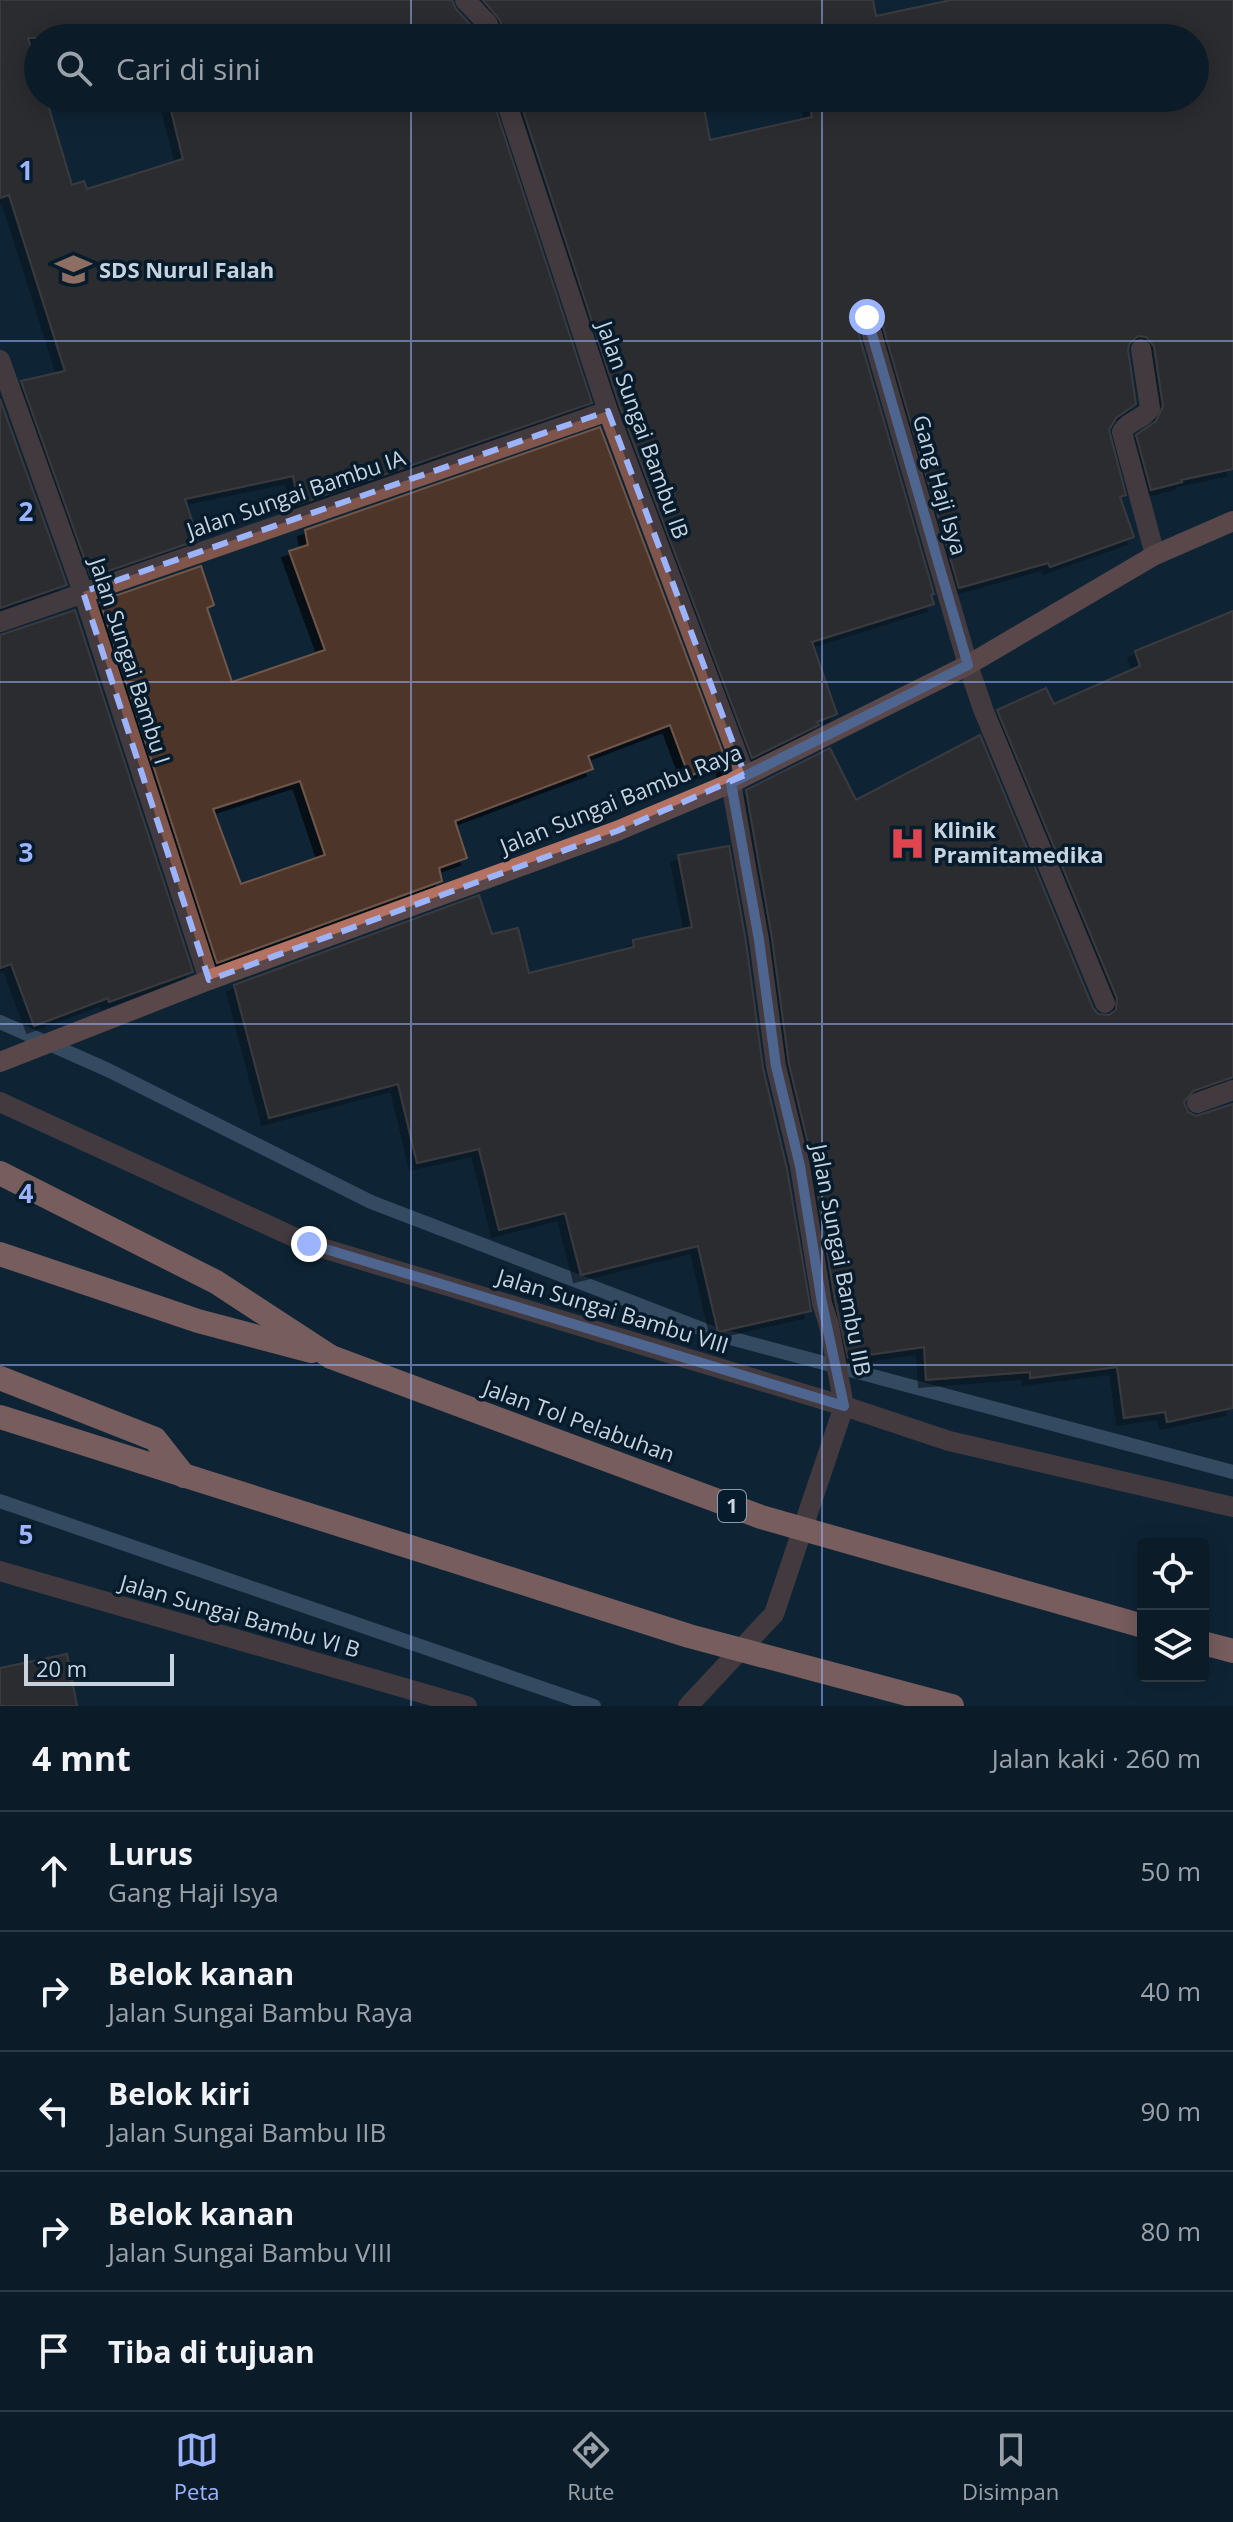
<!DOCTYPE html>
<html lang="id">
<meta charset="utf-8">
<style>
:root{--surface:#0b1c28;--page:#142530;--text:#f1f3f6;--muted:#9aa1a8;--line:#2b3a45;--accent:#9cb4fd}
body{margin:0;font-family:"Open Sans",sans-serif;background:var(--page);color:var(--text)}
.controls{position:absolute;right:24px;bottom:24px;display:grid;overflow:hidden;border-radius:8px;box-shadow:0 4px 20px #0003}
.controls button{width:72px;height:72px;display:grid;place-items:center;padding:0;border:0;border-bottom:2px solid var(--line);background:var(--surface);color:var(--text);font:40px sans-serif}
.scale{position:absolute;left:24px;bottom:20px;width:150px;box-sizing:border-box;padding-left:8px;border:4px solid #c7d4df;border-top:0;font-size:22px;line-height:28px;white-space:nowrap;color:#c7d4df;-webkit-text-stroke:6px #061b2b;paint-order:stroke}
.stop{position:absolute;width:24px;height:24px;margin:-18px;border:6px solid #9cb4fd;border-radius:50%;background:#fff}
.stop.end{background:#9cb4fd;border-color:#fff;box-shadow:0 2px 8px #0008}
.list{margin:0;padding:0;list-style:none}
h2{display:flex;justify-content:space-between;align-items:center;height:104px;margin:0;padding:0 32px;font-size:34px}
h2 small{font-size:26px;font-weight:400;color:var(--muted)}
.list li{display:grid;grid-template-columns:52px 1fr auto;gap:24px;align-items:center;box-sizing:border-box;height:120px;padding:0 32px;border-top:2px solid var(--line)}
.list b{display:block;font-size:30px;white-space:nowrap}
.list p{margin:0;font-size:26px;white-space:nowrap;color:var(--muted)}
.list em{font-size:26px;font-style:normal;color:var(--muted)}
.icon{flex:none;width:44px;height:44px;fill:none;stroke:currentColor;stroke-width:2;stroke-linecap:round;stroke-linejoin:round}
.map{position:relative;flex:none;width:1233px;height:1706px;overflow:hidden}
.search{position:absolute;background:var(--surface);box-shadow:0 4px 20px #0003;left:24px;right:24px;top:24px;height:88px;display:flex;align-items:center;gap:20px;box-sizing:border-box;padding:0 28px;border-radius:44px;color:var(--muted);font-size:30px}
.sheet{height:704px;background:var(--surface)}
nav{display:flex;justify-content:space-around;align-items:center;box-sizing:border-box;height:112px;border-top:2px solid var(--line);background:var(--surface);font-size:22px;color:var(--muted)}
nav a{display:grid;justify-items:center;gap:4px}
nav .on{color:var(--accent)}
.map>svg:first-child{display:block}
.lines{fill:none;stroke-linecap:round;stroke-linejoin:round}
.stream{stroke:#5f7894;stroke-width:14}
.building{fill:#4d3529;stroke:#705649;stroke-width:2;fill-rule:evenodd;filter:url(#shadow)}
.street{stroke:#80564c;stroke-width:20}
.secondary{stroke:#b47262;stroke-width:20}
.highway{stroke:#f5a28e;stroke-width:24}
.highway-bridge{stroke:#f5a28e;stroke-width:24}
.route{stroke:#9cb4fd;stroke-width:10}
.marked{fill:none;stroke:#9cb4fd;stroke-width:6;stroke-dasharray:16 10;stroke-linejoin:round}
.grid{fill:none;stroke:#9cb4fd;stroke-width:2;stroke-opacity:0.55}
.labels{text-anchor:middle;stroke-width:7;stroke-linejoin:round;paint-order:stroke}
.shield{fill:#061b2b;stroke:#8d9ca9;stroke-width:2}
.shield-label{font-size:20px;font-weight:bold;fill:#c7d4df}
.poi-label{font-size:22px;font-weight:bold;fill:#c7d4df;stroke:#061b2b;text-anchor:start}
.street-label{font-size:22px;fill:#c7d4df;stroke:#061b2b}
.grid-label{font-size:26px;text-anchor:middle;font-weight:bold;fill:#9cb4fd;stroke:#061b2b;stroke-width:7;stroke-linejoin:round;paint-order:stroke}
</style>
<div class="map">
<svg width="1233" height="1706" viewBox="0 0 1233 1706">
<defs>
<filter id="shadow"><feDropShadow dx="-7" dy="7" stdDeviation="0" flood-color="#0009"/></filter>
</defs>
<rect width="100%" height="100%" fill="#0f2535"/>
<g class="lines">
<g class="stream">
<polyline points="0,1022 108,1070 371,1202 715,1334 1233,1472"/>
<polyline points="0,1501 594,1706"/>
</g>
</g>
<g class="building">
<polygon points="0,0 452,0 456,9 476,31 478,38 28,38 38,71 38,98 46,98 72,185 84,181 87,189 183,159 168,98 492,98 592,403 299,504 293,476 185,499 198,540 91,577 21,381 65,371 9,195 0,198"/>
<polygon points="483,0 873,0 876,16 951,0 1233,0 1233,469 1181,480 1182,482 1151,490 1136,435 1156,421 1163,406 1154,346 1146,337 1138,336 1129,344 1128,350 1136,404 1116,418 1109,430 1126,495 1120,497 1134,537 1050,567 1048,563 959,588 879,313 871,305 863,305 855,313 855,321 934,594 931,595 934,604 812,642 837,714 817,722 819,725 752,758 620,407 519,98 702,98 710,140 812,117 808,98 1195,98 1195,38 505,38 500,20"/>
<polygon points="0,399 67,585 0,608"/>
<path d="M600,427L729,769L725,771L723,764L689,776L670,725L588,756L593,769L455,821L467,858L439,868L442,881L217,963L100,601L201,566L214,605L207,608L232,682L325,650L289,551L308,545L305,530ZM300,781L325,855L241,884L213,809Z"/>
<polygon points="75,610 193,972 109,1002 108,998 34,1026 11,964 0,968 0,635"/>
<polygon points="1233,611 1233,1077 1193,1091 1184,1102 1188,1112 1196,1116 1233,1104 1233,1408 1167,1422 1165,1412 1124,1418 1117,1367 1030,1378 1030,1372 926,1380 924,1347 848,1358 835,1300 813,1164 789,1064 772,938 746,790 830,748 856,800 980,735 1093,1008 1098,1014 1109,1015 1116,1010 1117,998 997,710 1046,688 1054,704 1140,666 1135,651"/>
<polygon points="729,846 746,942 763,1068 787,1169 811,1311 718,1332 698,1246 581,1275 565,1213 499,1230 479,1149 417,1163 398,1084 269,1118 234,985 479,895 492,934 518,928 529,973 634,947 633,940 692,927 678,855"/>
<polygon points="67,1654 77,1706 0,1706 0,1668"/>
</g>
<g class="lines">
<g class="street">
<polyline points="465,0 488,24 492,38"/>
<polyline points="505,98 608,411 745,775"/>
<polyline points="867,317 968,665 983,709 1105,1003"/>
<path d="M1141,349L1150,408C1144,420 1128,420 1122,432L1155,555"/>
<polyline points="0,360 83,592 209,980"/>
<polyline points="0,622 608,411"/>
<polyline points="0,1102 309,1244 844,1406 949,1441 1233,1507"/>
<polyline points="1197,1103 1233,1090"/>
<polyline points="0,1571 467,1706"/>
<polyline points="688,1706 774,1614 844,1406 829,1325 822,1303 800,1166 776,1066 759,940 731,783"/>
</g>
<polyline class="secondary" points="0,1062 209,980 617,831 731,783 968,665 1155,555 1233,521"/>
<g class="highway">
<polyline points="0,1173 216,1282 331,1357"/>
<polyline points="0,1254 198,1321 311,1351"/>
<polyline points="0,1378 155,1439 184,1476"/>
<polyline points="0,1417 445,1558"/>
<polyline points="1203,1643 1233,1651"/>
</g>
<g class="highway-bridge">
<polyline points="331,1357 761,1517 1143,1626"/>
<polyline points="445,1558 689,1636 952,1706"/>
</g>
</g>
<g class="lines">
<polyline class="route" points="309,1244 844,1406 822,1303 800,1166 776,1066 759,940 731,783 968,665 867,317"/>
</g>
<path d="M0 0H1233V1706H0ZM608,411L745,775L617,831L209,980L83,592Z" fill="#0f2535" fill-opacity=".55" fill-rule="evenodd"/>
<path class="marked" d="M608,411L745,775L617,831L209,980L83,592Z"/>
<path class="grid" d="M411,0V38M822,0V38M411,98V1706M822,98V1706M0,341H1233M0,682H1233M0,1024H1233M0,1365H1233"/>
<defs>
<symbol id="school-bare" viewBox="-9 -9 18 18"><path d="M0-5L7-2L0 1L-7-2ZM-4 1L0 2.5L4 1V4Q0 6-4 4Z" fill="#8d6e63" stroke="#061b2b" stroke-width="2.5" paint-order="stroke"/></symbol>
<symbol id="hospital-bare" viewBox="-9 -9 18 18"><path d="M-5-5h3v3.5h4V-5h3V5h-3V1.5h-4V5h-3Z" fill="#e0444e" stroke="#061b2b" stroke-width="2.5" paint-order="stroke"/></symbol>
</defs>
<g fill-rule="evenodd">
<use href="#school-bare" x="48" y="244" width="51" height="51"/>
<use href="#hospital-bare" x="882" y="818" width="51" height="51"/>
</g>
<g class="labels">
<rect class="shield" x="718" y="1490" width="28" height="32" rx="6"/>
<g class="shield-label">
<text x="732" y="1513">1</text>
</g>
<g class="poi-label">
<text x="99" y="278">SDS Nurul Falah</text>
<text x="933" y="838">Klinik<tspan x="933" dy="25">Pramitamedika</tspan></text>
</g>
<g class="street-label">
<text transform="translate(643 430) rotate(70)" y="8">Jalan Sungai Bambu IB</text>
<text transform="translate(940 485) rotate(74)" y="8">Gang Haji Isya</text>
<text transform="translate(296 494) rotate(-19)" y="8">Jalan Sungai Bambu IA</text>
<text transform="translate(130 661) rotate(72)" y="8">Jalan Sungai Bambu I</text>
<text transform="translate(621 799) rotate(-22)" y="8">Jalan Sungai Bambu Raya</text>
<text transform="translate(841 1260) rotate(79)" y="8">Jalan Sungai Bambu IIB</text>
<text transform="translate(613 1311) rotate(17)" y="8">Jalan Sungai Bambu VIII</text>
<text transform="translate(579 1421) rotate(20)" y="8">Jalan Tol Pelabuhan</text>
<text transform="translate(240 1616) rotate(16)" y="8">Jalan Sungai Bambu VI B</text>
</g>
</g>
<g class="grid-label">
<text x="26" y="180">1</text>
<text x="26" y="521">2</text>
<text x="26" y="862">3</text>
<text x="26" y="1203">4</text>
<text x="26" y="1544">5</text>
</g>
</svg>
<div class="controls">
<button><svg class="icon" aria-label="locate" viewBox="0 0 24 24"><circle cx="12" cy="12" r="6"/><path d="M12 2v4M12 18v4M2 12h4M18 12h4"/></svg></button>
<button><svg class="icon" aria-label="layers" viewBox="0 0 24 24"><path d="M12 4l9 5-9 5-9-5zM3 14l9 5 9-5"/></svg></button>
</div>
<div class="scale">20 m</div>
<div class="stop" style="left:867px;top:317px"></div>
<div class="stop end" style="left:309px;top:1244px"></div>
<div class="search"><svg class="icon" aria-label="search" viewBox="0 0 24 24"><circle cx="10" cy="10" r="6"/><path d="M15 15l6 6"/></svg>Cari di sini</div>
</div>
<section class="sheet">
<h2>4 mnt<small>Jalan kaki · 260 m</small></h2>
<ul class="list">
<li><svg class="icon" aria-label="ahead" viewBox="0 0 24 24"><path d="M12 20V5M6 11l6-6 6 6"/></svg><div><b>Lurus</b><p>Gang Haji Isya</p></div><em>50 m</em></li>
<li><svg class="icon" aria-label="right" viewBox="0 0 24 24"><path d="M7 20v-9h11M14 6l5 5-5 5"/></svg><div><b>Belok kanan</b><p>Jalan Sungai Bambu Raya</p></div><em>40 m</em></li>
<li><svg class="icon" aria-label="left" viewBox="0 0 24 24"><path d="M17 20v-9H6M10 6l-5 5 5 5"/></svg><div><b>Belok kiri</b><p>Jalan Sungai Bambu IIB</p></div><em>90 m</em></li>
<li><svg class="icon" aria-label="right" viewBox="0 0 24 24"><path d="M7 20v-9h11M14 6l5 5-5 5"/></svg><div><b>Belok kanan</b><p>Jalan Sungai Bambu VIII</p></div><em>80 m</em></li>
<li><svg class="icon" aria-label="arrive" viewBox="0 0 24 24"><path d="M6 21V4h12l-3 4 3 4H6"/></svg><div><b>Tiba di tujuan</b></div></li>
</ul>
</section>
<nav>
<a class="on"><svg class="icon" aria-label="map" viewBox="0 0 24 24"><path d="M3 6l6-2 6 2 6-2v14l-6 2-6-2-6 2zM9 4v14M15 6v14"/></svg>Peta</a>
<a><svg class="icon" aria-label="directions" viewBox="0 0 24 24"><path d="M12 3l9 9-9 9-9-9zM9 14v-3h6M13 9l2 2-2 2"/></svg>Rute</a>
<a><svg class="icon" aria-label="saved" viewBox="0 0 24 24"><path d="M7 4h10v16l-5-4-5 4z"/></svg>Disimpan</a>
</nav>
